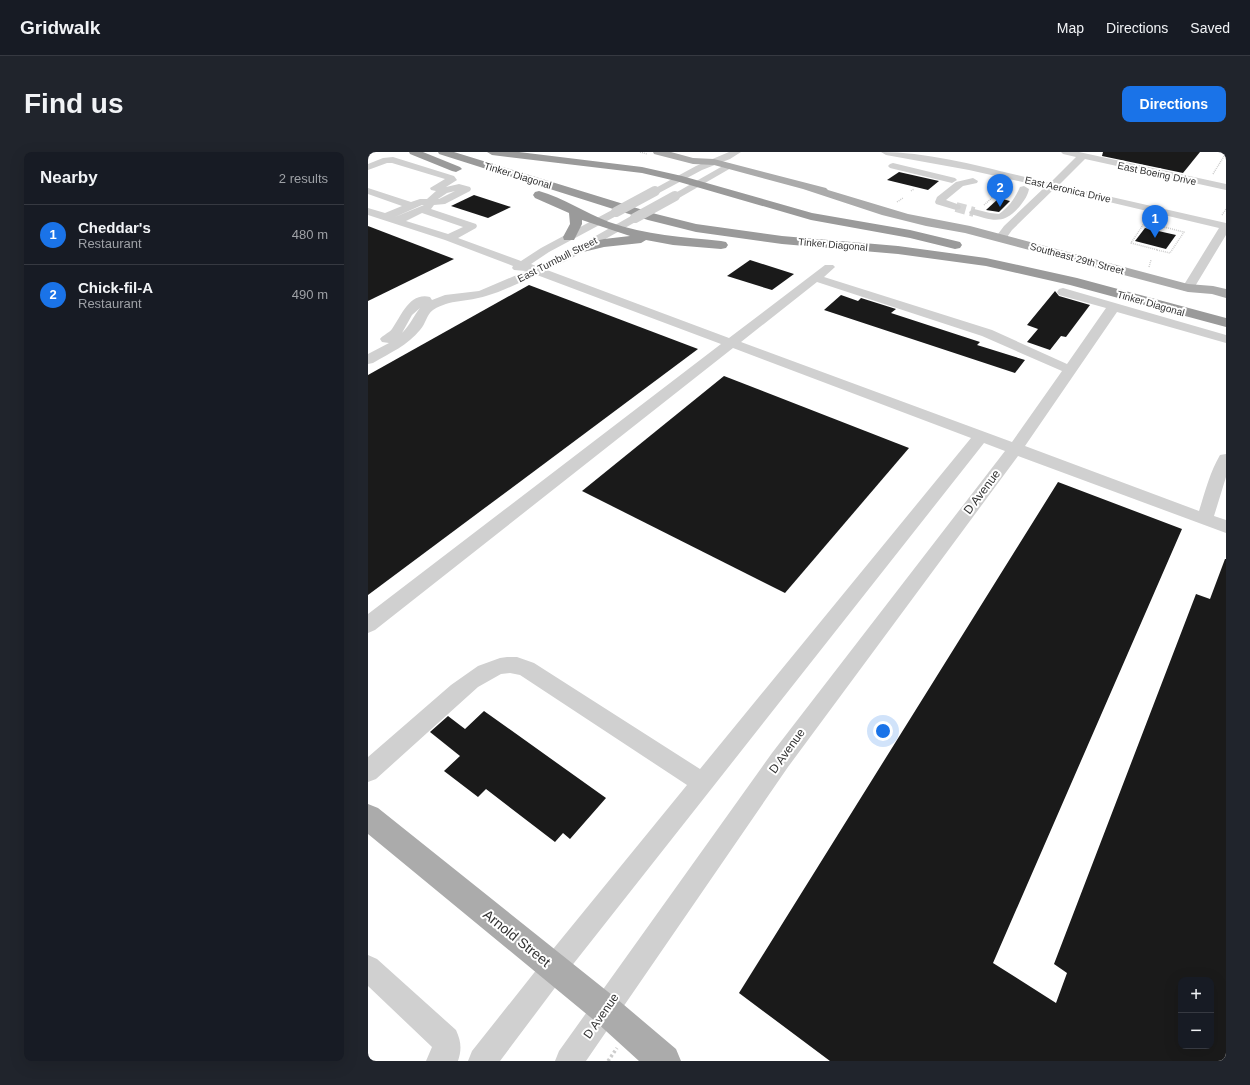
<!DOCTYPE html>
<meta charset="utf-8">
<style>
:root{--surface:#171b24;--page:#20242c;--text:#f1f3f6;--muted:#9ea1a6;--line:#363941;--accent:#1a73e8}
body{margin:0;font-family:Helvetica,sans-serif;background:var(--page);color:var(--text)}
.controls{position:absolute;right:12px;bottom:12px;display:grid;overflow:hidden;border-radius:8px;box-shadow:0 4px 16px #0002}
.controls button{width:36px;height:36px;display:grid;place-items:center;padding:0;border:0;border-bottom:1px solid var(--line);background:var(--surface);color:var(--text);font:20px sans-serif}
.you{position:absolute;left:515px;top:579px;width:14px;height:14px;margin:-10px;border:3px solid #fff;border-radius:50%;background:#1a73e8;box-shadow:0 0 0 6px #1a73e833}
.badge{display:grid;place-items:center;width:26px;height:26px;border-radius:50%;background:var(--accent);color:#fff;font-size:13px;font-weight:700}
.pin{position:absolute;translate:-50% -33px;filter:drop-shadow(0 1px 2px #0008)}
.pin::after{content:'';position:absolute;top:21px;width:14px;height:12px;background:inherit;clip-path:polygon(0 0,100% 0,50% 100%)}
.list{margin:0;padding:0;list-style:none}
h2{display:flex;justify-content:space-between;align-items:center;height:52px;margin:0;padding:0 16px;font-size:17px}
h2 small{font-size:13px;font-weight:400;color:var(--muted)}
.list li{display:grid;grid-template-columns:26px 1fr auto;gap:12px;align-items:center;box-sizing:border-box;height:60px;padding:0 16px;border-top:1px solid var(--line)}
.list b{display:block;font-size:15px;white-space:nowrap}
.list p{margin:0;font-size:13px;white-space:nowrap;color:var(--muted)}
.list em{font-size:13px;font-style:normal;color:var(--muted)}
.map{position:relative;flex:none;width:858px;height:909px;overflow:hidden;border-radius:8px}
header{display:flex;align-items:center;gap:24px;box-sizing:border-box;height:56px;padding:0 20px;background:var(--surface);border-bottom:1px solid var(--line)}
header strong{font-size:19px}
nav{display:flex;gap:22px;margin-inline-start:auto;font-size:14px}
.intro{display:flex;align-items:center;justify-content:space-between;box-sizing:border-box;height:96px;padding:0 24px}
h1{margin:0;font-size:28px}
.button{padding:10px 18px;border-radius:8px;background:var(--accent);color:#fff;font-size:14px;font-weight:700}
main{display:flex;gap:24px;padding:0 24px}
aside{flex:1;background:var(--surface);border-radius:8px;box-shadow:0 4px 16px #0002}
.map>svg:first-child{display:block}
.building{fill:#1a1a1a;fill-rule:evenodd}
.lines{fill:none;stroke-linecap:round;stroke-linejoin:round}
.minor-tunnel{stroke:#d6d6d6;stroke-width:10;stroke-dasharray:10 5;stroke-linecap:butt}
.path-far1{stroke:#cdcdcd;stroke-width:1.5;stroke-dasharray:1 1;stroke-linecap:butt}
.path{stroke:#cdcdcd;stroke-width:3.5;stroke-dasharray:2.5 2.5;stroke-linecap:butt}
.minor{fill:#d0d0d0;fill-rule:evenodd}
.major{fill:#ababab;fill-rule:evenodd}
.highway{fill:#9a9a9a;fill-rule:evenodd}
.minor-bridge{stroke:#d0d0d0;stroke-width:10}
.labels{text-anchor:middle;stroke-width:4;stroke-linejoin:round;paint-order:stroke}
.far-street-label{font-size:10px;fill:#333;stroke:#fff}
.street-label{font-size:12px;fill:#333;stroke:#fff}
.near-street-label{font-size:14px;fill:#333;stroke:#fff}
</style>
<header>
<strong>Gridwalk</strong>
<nav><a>Map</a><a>Directions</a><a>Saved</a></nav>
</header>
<div class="intro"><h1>Find us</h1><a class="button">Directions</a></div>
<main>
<aside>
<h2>Nearby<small>2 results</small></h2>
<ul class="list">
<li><span class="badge">1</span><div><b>Cheddar's</b><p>Restaurant</p></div><em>480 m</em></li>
<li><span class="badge">2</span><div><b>Chick-fil-A</b><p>Restaurant</p></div><em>490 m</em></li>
</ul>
</aside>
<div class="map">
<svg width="858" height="909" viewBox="0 0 858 909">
<rect width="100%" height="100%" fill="#fff"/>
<g class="building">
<polygon points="735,0 832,0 815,21 734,4"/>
<polygon points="531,20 571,29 560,38 519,28"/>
<polygon points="106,43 143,55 120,66 83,54"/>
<polygon points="631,46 642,49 631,60 618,58"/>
<polygon points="0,74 86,107 0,149"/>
<polygon points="777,76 808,83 798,97 767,89"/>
<polygon points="382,108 426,122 404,138 359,124"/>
<polygon points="161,133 330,197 0,443 0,223"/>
<polygon points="687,139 691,144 722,153 698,185 693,184 682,198 659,190 670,177 659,173"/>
<polygon points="473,143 490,149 493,146 528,157 523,161 612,190 609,193 657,208 647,221 456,158"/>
<polygon points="356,224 541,296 417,441 214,339"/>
<path d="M690,330L814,377L625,811L688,851L699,821L686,812L828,442L842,447L857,407H858V909H462L371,841ZM813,828H843V894H813Z"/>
<polygon points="116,559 238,646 202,687 195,681 187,690 118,637 110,645 76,619 92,604 62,580 80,564 97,577"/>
</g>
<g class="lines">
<polyline class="minor-tunnel" points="588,55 606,60"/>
<g class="path-far1">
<polyline points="272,0 279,2"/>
<polyline points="845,22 858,1"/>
<polyline points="543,39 546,37"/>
<polyline points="529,50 535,46"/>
<polyline points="616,53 636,35"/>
<polyline points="854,63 858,57"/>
<polyline points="789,98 802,101 816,80 784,72 782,75 775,73 763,91 790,98"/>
<polyline points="781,115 783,108"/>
</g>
<polyline class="path" points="240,909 249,896"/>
<g class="minor">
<polygon points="361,0 373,0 362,7 334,18 291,41 287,42 282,39 328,14"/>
<path d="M513,0C567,0 629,19 682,31L708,5L695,2L693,0H711L858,32V38L717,7L691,33L858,71V83L826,136L824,139H816L814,136L851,76L686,37L644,78L637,88L633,89L627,86L636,74L677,35L601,18L518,3Z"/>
<path d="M25,5L86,24L89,28L78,35L91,32L102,35L103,37L102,39L77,52L66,53L63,57L108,72L109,74L108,76L90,86L153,109L173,96L244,58H252L253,60L252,62L181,100L163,112L168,114L194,103L263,64H271L272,66L271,68L202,107L179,118L361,186L457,113H465L467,115L456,125L624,178L699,212L738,156L691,143L689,140L691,137L695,136L858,183V191L749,160L657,294L831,359C837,340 842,320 852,303L858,302V325L846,364L858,368V381L650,304L420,615L218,909H187L191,899L404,601L637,299L616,291L195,825L132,909H100L104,899L177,807L319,633L152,523L142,521L133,522L110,535L8,627L0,630V605L83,533L110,514L132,506L139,505H149L166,511L332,617L603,286L365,196L7,478L0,481V462L353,192L169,123C152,130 136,139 118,144C100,150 82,147 65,158C58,163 58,172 52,178C40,193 22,201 5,211L0,212V202L21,191L14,190L12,187C15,183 21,181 24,177C33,165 41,140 62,145L64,148L77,143L111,139L158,119L146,118L144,116L145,114L77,88L0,63V56L17,61L34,54L0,42V36L43,50L52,47H59L68,39L63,38L62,36L77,27L24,11H19L0,18V12L15,6ZM87,39L71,47H70L79,41ZM54,53H56L27,65ZM54,61L95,75L80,82L38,69ZM449,130L614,184L694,219L644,290L373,190ZM52,156C45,165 42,173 34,181L44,163Z"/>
<polygon points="360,11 363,12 365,14 363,16 311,46 303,46 302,44"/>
<polygon points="525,11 587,26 589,28 584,31 522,16 520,14 522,12"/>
<polygon points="605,26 610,29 609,31 595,34 578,48 592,53 593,55 592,57 588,58 568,52 567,50 569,45 588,30"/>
<path d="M656,34L661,37C660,43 656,49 652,54C635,74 624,68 602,62L601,60L606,57L622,61L631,62C642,54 647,46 652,35Z"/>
<path d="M0,803L9,807L88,878C93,889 94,897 90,909H58L64,895L0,834Z"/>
</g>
<g class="major">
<polygon points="285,0 303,0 325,6 346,7 458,36 460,38 540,62 602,74 820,132 845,134 858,137 858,146 844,142 820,140 597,81 558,74 514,63 435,37 346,13 325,12 286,2"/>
<polygon points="0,652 10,656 249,847 308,897 313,909 271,909 227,869 0,682"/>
</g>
<g class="highway">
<polygon points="41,0 55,0 92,15 94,17 88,20 84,19 42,2"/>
<polygon points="70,0 86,0 288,62 328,72 414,84 530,94 618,106 709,126 858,166 858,175 702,133 618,114 530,102 414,92 328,80 280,68 71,2"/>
<polygon points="119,0 151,0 274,15 314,24 444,61 542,78 592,90 594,93 592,96 587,97 542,86 443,68 308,29 274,21 124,3"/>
<path d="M171,39C196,46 217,61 241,70C278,83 315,85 353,89L358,90L360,93L358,96L353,97L305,93L278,88L273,91L236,95L211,101L206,100L204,97L206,94L236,87L262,84L214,68V72L206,88H196L195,85L202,72L201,61L167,46L165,43L167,40Z"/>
</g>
<g class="minor-bridge">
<polyline points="248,60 287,39"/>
<polyline points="267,66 307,44"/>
</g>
</g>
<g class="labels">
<g class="far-street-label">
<text transform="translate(789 21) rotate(12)" y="4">East Boeing Drive</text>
<text transform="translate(150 23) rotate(17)" y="4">Tinker Diagonal</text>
<text transform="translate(700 37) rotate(13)" y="4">East Aeronica Drive</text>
<text transform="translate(465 92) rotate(5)" y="4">Tinker Diagonal</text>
<text transform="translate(709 106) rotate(15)" y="4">Southeast 29th Street</text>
<text transform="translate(189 107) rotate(-27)" y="4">East Turnbull Street</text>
<text transform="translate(783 151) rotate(16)" y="4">Tinker Diagonal</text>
</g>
<g class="street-label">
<text transform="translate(614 340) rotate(-53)" y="4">D Avenue</text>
<text transform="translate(419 599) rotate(-54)" y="4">D Avenue</text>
<text transform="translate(233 864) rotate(-55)" y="4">D Avenue</text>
</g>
<g class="near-street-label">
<text transform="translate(149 786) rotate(39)" y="5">Arnold Street</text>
</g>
</g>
</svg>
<div class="controls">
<button>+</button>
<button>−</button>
</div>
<div class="you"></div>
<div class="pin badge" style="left:787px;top:86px">1</div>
<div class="pin badge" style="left:632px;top:55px">2</div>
</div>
</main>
